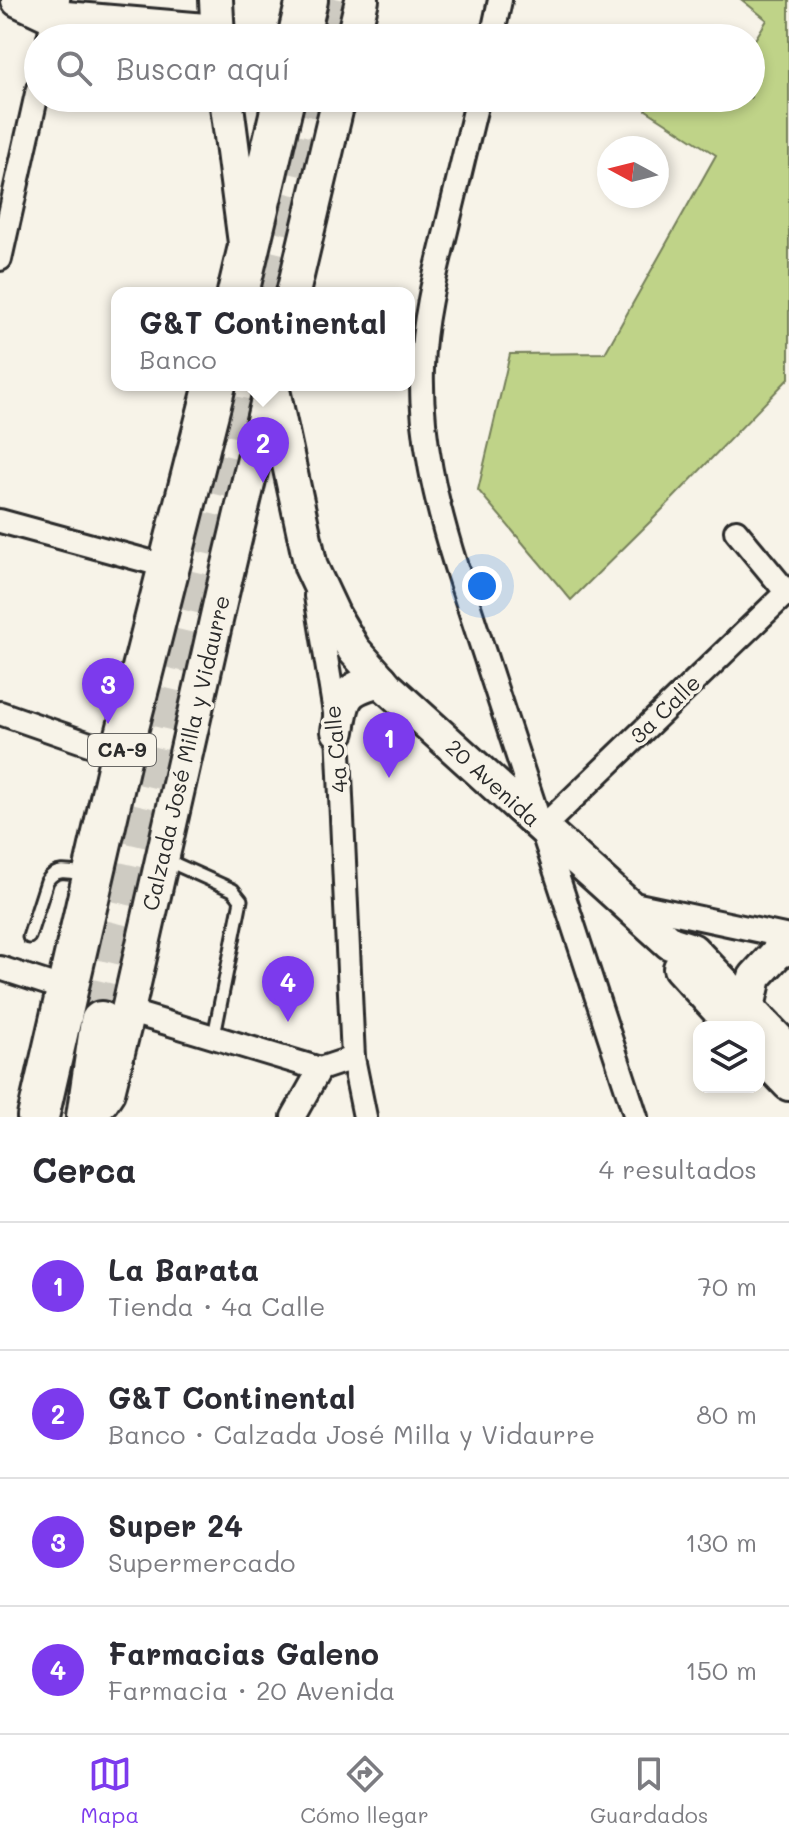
<!DOCTYPE html>
<html lang="es">
<meta charset="utf-8">
<style>
:root{--surface:#fff;--page:#f7f7f7;--text:#2b2b33;--muted:#7c7c81;--line:#e1e1e2;--accent:#7c3aed}
body{margin:0;font-family:Mali,sans-serif;background:var(--page);color:var(--text)}
.controls{position:absolute;right:24px;bottom:24px;display:grid;overflow:hidden;border-radius:16px;box-shadow:0 4px 12px #0003}
.controls button{width:72px;height:72px;display:grid;place-items:center;padding:0;border:0;border-bottom:2px solid var(--line);background:var(--surface);color:var(--text);font:40px sans-serif}
.compass{position:absolute;left:597px;top:136px;width:72px;height:72px;border-radius:50%;background:var(--surface);box-shadow:0 4px 12px #0003;rotate:277deg}
.you{position:absolute;left:482px;top:586px;width:28px;height:28px;margin:-20px;border:6px solid #fff;border-radius:50%;background:#1a73e8;box-shadow:0 0 0 12px #1a73e833}
.badge{display:grid;place-items:center;width:52px;height:52px;border-radius:50%;background:var(--accent);color:#fff;font-size:26px;font-weight:700}
.pin{position:absolute;translate:-50% -66px;filter:drop-shadow(0 2px 4px #0008)}
.pin::after{content:'';position:absolute;top:42px;width:28px;height:24px;background:inherit;clip-path:polygon(0 0,100% 0,50% 100%)}
.popup{position:absolute;left:111px;top:287px;width:304px;height:104px;box-sizing:border-box;display:grid;place-content:center;border-radius:16px;background:var(--surface);filter:drop-shadow(0 2px 6px #0005);font-size:26px;white-space:nowrap;color:var(--muted)}
.popup b{font-size:30px;color:var(--text)}
.popup::after{content:'';position:absolute;left:50%;top:100%;margin-left:-16px;border:16px solid transparent;border-top-color:var(--surface)}
.list{margin:0;padding:0;list-style:none}
h2{display:flex;justify-content:space-between;align-items:center;height:104px;margin:0;padding:0 32px;font-size:34px}
h2 small{font-size:26px;font-weight:400;color:var(--muted)}
.list li{display:grid;grid-template-columns:52px 1fr auto;gap:24px;align-items:center;box-sizing:border-box;height:128px;padding:0 32px;border-top:2px solid var(--line)}
.list b{display:block;font-size:30px;white-space:nowrap}
.list p{margin:0;font-size:26px;white-space:nowrap;color:var(--muted)}
.list em{font-size:26px;font-style:normal;color:var(--muted)}
.icon{flex:none;width:44px;height:44px;fill:none;stroke:currentColor;stroke-width:2;stroke-linecap:round;stroke-linejoin:round}
.map{position:relative;flex:none;width:789px;height:1117px;overflow:hidden}
.search{position:absolute;background:var(--surface);box-shadow:0 4px 12px #0003;left:24px;right:24px;top:24px;height:88px;display:flex;align-items:center;gap:20px;box-sizing:border-box;padding:0 28px;border-radius:44px;color:var(--muted);font-size:30px}
.sheet{height:616px;background:var(--surface)}
nav{display:flex;justify-content:space-around;align-items:center;box-sizing:border-box;height:112px;border-top:2px solid var(--line);background:var(--surface);font-size:22px;color:var(--muted)}
nav a{display:grid;justify-items:center;gap:4px}
nav .on{color:var(--accent)}
.map>svg:first-child{display:block}
.green{fill:#bfd388;stroke:#757f5a;stroke-width:2}
.lines{fill:none;stroke-linecap:round;stroke-linejoin:round}
.highway-tunnel{stroke:#cecbc2;stroke-width:40;stroke-dasharray:40 20;stroke-linecap:butt}
.lane-casing{stroke:#2b2b2b;stroke-width:17}
.street-casing{stroke:#2b2b2b;stroke-width:28}
.secondary-casing{stroke:#2b2b2b;stroke-width:38}
.highway-casing{stroke:#2b2b2b;stroke-width:46}
.lane{stroke:#f7f3e8;stroke-width:11}
.street{stroke:#f7f3e8;stroke-width:22}
.secondary{stroke:#f7f3e8;stroke-width:32}
.highway{stroke:#f7f3e8;stroke-width:40}
.labels{text-anchor:middle;stroke-width:7;stroke-linejoin:round;paint-order:stroke}
.shield{fill:#f7f3e8;stroke:#686764;stroke-width:2}
.shield-label{font-size:20px;font-weight:bold;fill:#2b2b2b}
.street-label{font-size:22px;fill:#2b2b2b;stroke:#f7f3e8}
</style>
<div class="map">
<svg width="789" height="1117" viewBox="0 0 789 1117">
<rect width="100%" height="100%" fill="#f7f3e8"/>
<filter id="ink" filterUnits="userSpaceOnUse"><feTurbulence type="fractalNoise" baseFrequency=".0125" numOctaves="2"/><feDisplacementMap in="SourceGraphic" scale="16" xChannelSelector="R" yChannelSelector="G"/><feConvolveMatrix kernelMatrix="1 2 1 2 8 2 1 2 1" color-interpolation-filters="sRGB"/></filter>
<g filter="url(#ink)">
<polygon class="green" points="742,0 789,0 789,378 654,518 571,600 478,490 510,354 605,353 716,155 646,110 646,98 751,98 751,46 767,20"/>
<g class="lines">
<g class="highway-tunnel">
<polyline points="335,38 344,0"/>
<polyline points="274,293 321,98"/>
<polyline points="101,1022 251,385"/>
</g>
<defs>
<g id="lane">
<polyline points="164,859 233,890 241,900 214,1036"/>
<path d="M29,937L47,881C56,867 70,872 85,875"/>
</g>
<g id="street">
<polyline points="49,38 58,0"/>
<polyline points="492,38 500,0"/>
<path d="M478,98C467,144 456,189 445,235C434,279 423,323 422,368C420,436 436,503 456,567L636,1117"/>
<polyline points="0,259 38,89"/>
<polyline points="0,521 169,567"/>
<polyline points="736,531 789,595"/>
<polyline points="316,596 338,731 353,1058 365,1117"/>
<polyline points="0,713 121,755"/>
<polyline points="542,828 789,590"/>
<polyline points="629,903 789,937"/>
<polyline points="0,968 68,990"/>
<polyline points="127,1011 320,1069 353,1058"/>
<polyline points="293,1117 320,1069"/>
</g>
<g id="secondary">
<polyline points="18,0 54,17 217,31"/>
<polyline points="216,0 218,38"/>
<polyline points="353,38 362,0"/>
<polyline points="226,98 245,243"/>
<polyline points="293,293 339,98"/>
<polyline points="272,385 311,567 334,616 354,650 386,686 670,943 692,950 789,1051"/>
<path d="M338,731C343,695 345,689 381,680"/>
<polyline points="680,968 734,1027"/>
<polyline points="748,1007 755,977 778,952 789,948"/>
<polyline points="759,1053 789,1084"/>
<polyline points="102,1101 108,1092 124,1028 222,594 269,395"/>
</g>
<g id="highway">
<polyline points="298,38 307,0"/>
<polyline points="238,293 284,98"/>
<polyline points="38,1117 121,755 215,385"/>
<polyline points="87,1117 101,1022"/>
</g>
</defs>
<use href="#lane" class="lane-casing"/>
<use href="#street" class="street-casing"/>
<use href="#secondary" class="secondary-casing"/>
<use href="#highway" class="highway-casing"/>
<use href="#lane" class="lane"/>
<use href="#street" class="street"/>
<use href="#secondary" class="secondary"/>
<use href="#highway" class="highway"/>
</g>
</g>
<g class="labels">
<rect class="shield" x="88" y="734" width="68" height="32" rx="6"/>
<g class="shield-label">
<text x="122" y="757">CA-9</text>
</g>
<g class="street-label">
<text transform="translate(665 709) rotate(-44)" y="8">3a Calle</text>
<text transform="translate(336 749) rotate(-95)" y="8">4a Calle</text>
<text transform="translate(186 753) rotate(-77)" y="8">Calzada José Milla y Vidaurre</text>
<text transform="translate(493 783) rotate(42)" y="8">20 Avenida</text>
</g>
</g>
</svg>
<div class="controls">
<button><svg class="icon" aria-label="layers" viewBox="0 0 24 24"><path d="M12 4l9 5-9 5-9-5zM3 14l9 5 9-5"/></svg></button>
</div>
<svg class="compass" viewBox="-18 -18 36 36"><path d="M0-13l5 13h-10z" fill="#e53935"/><path d="M0 13l5-13h-10z" fill="#7c7c81"/></svg>
<div class="you"></div>
<div class="pin badge" style="left:389px;top:778px">1</div>
<div class="pin badge" style="left:263px;top:483px">2</div>
<div class="popup"><b>G&amp;T Continental</b>Banco</div>
<div class="pin badge" style="left:108px;top:724px">3</div>
<div class="pin badge" style="left:288px;top:1022px">4</div>
<div class="search"><svg class="icon" aria-label="search" viewBox="0 0 24 24"><circle cx="10" cy="10" r="6"/><path d="M15 15l6 6"/></svg>Buscar aquí</div>
</div>
<section class="sheet">
<h2>Cerca<small>4 resultados</small></h2>
<ul class="list">
<li><span class="badge">1</span><div><b>La Barata</b><p>Tienda · 4a Calle</p></div><em>70 m</em></li>
<li><span class="badge">2</span><div><b>G&amp;T Continental</b><p>Banco · Calzada José Milla y Vidaurre</p></div><em>80 m</em></li>
<li><span class="badge">3</span><div><b>Super 24</b><p>Supermercado</p></div><em>130 m</em></li>
<li><span class="badge">4</span><div><b>Farmacias Galeno</b><p>Farmacia · 20 Avenida</p></div><em>150 m</em></li>
</ul>
</section>
<nav>
<a class="on"><svg class="icon" aria-label="map" viewBox="0 0 24 24"><path d="M3 6l6-2 6 2 6-2v14l-6 2-6-2-6 2zM9 4v14M15 6v14"/></svg>Mapa</a>
<a><svg class="icon" aria-label="directions" viewBox="0 0 24 24"><path d="M12 3l9 9-9 9-9-9zM9 14v-3h6M13 9l2 2-2 2"/></svg>Cómo llegar</a>
<a><svg class="icon" aria-label="saved" viewBox="0 0 24 24"><path d="M7 4h10v16l-5-4-5 4z"/></svg>Guardados</a>
</nav>
